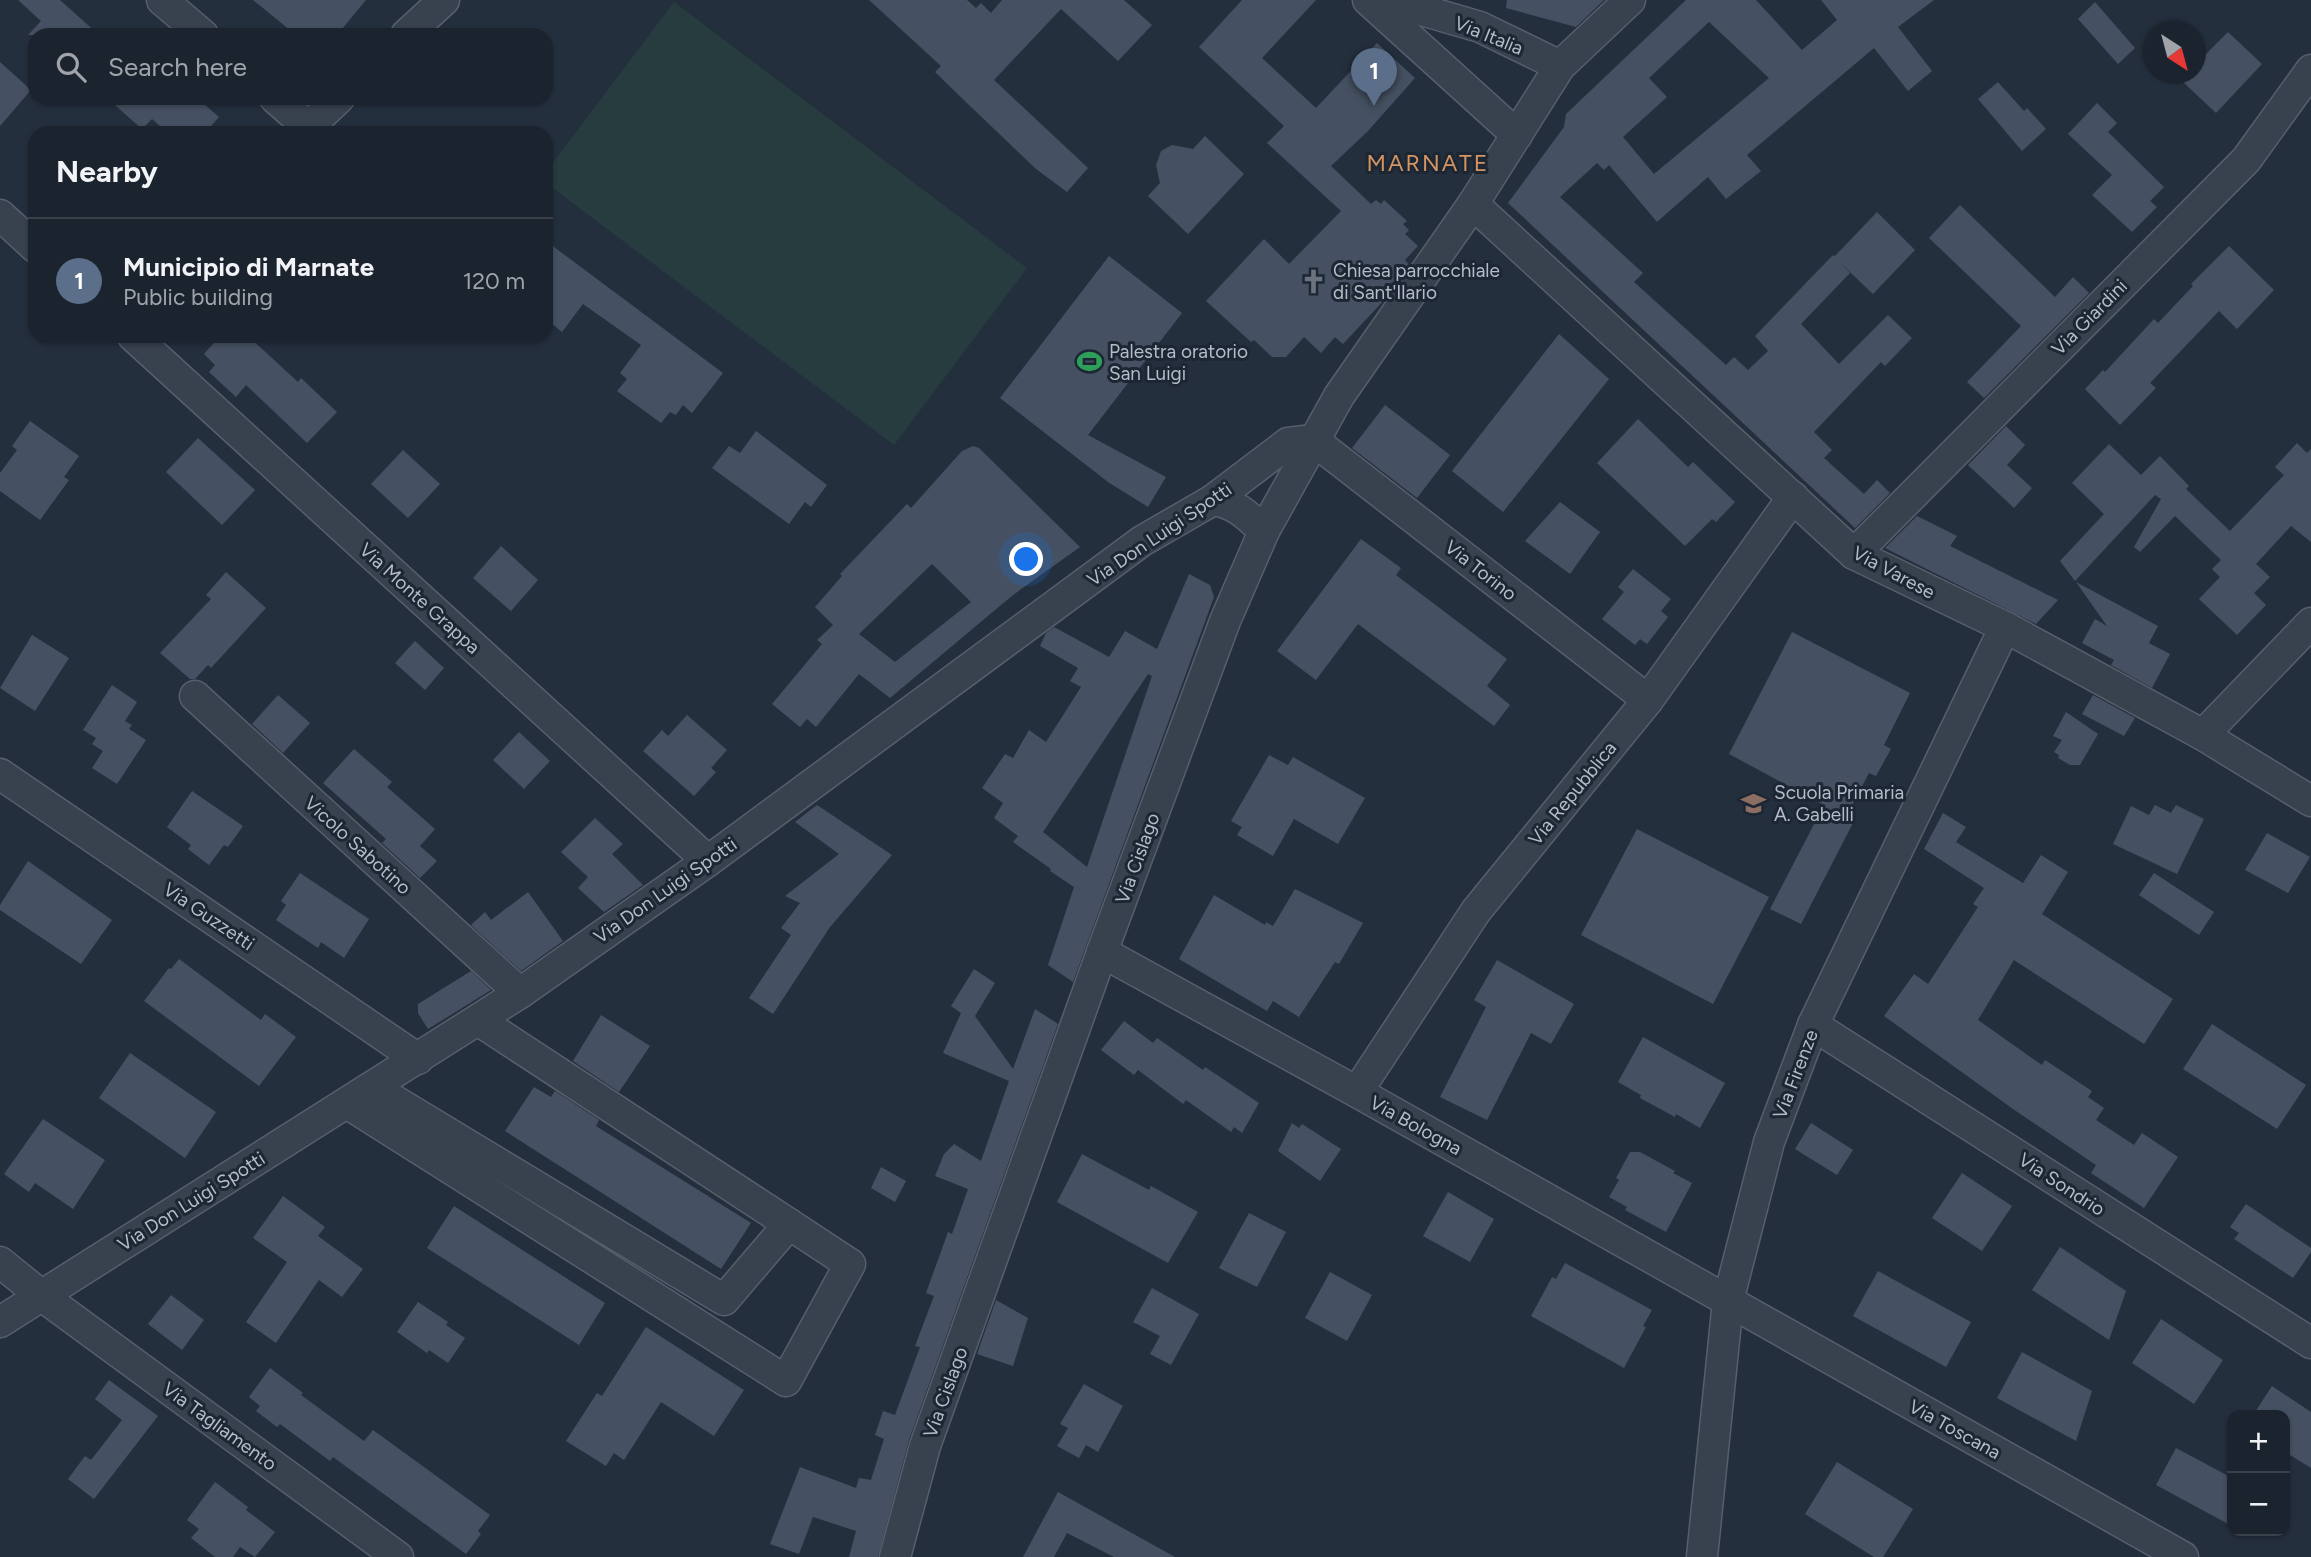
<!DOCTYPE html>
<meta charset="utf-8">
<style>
:root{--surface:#1b232e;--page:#242b36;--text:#f1f3f6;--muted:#a0a4aa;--line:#39404a;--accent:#2563eb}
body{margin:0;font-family:Figtree,sans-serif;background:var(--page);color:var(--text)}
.controls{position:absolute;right:21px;bottom:21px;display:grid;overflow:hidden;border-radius:14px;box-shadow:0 2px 5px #0004}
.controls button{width:63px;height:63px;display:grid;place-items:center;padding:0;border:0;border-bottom:2px solid var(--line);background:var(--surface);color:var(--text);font:35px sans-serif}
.compass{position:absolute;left:2143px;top:21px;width:63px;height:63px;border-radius:50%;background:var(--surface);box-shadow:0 2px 5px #0004;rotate:144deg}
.you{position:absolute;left:1027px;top:560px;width:24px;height:24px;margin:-18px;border:5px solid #fff;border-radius:50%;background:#1a73e8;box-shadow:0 0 0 10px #1a73e833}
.badge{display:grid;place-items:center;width:46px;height:46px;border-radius:50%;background:var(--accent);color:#fff;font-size:23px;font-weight:700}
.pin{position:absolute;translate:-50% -58px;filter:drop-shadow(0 2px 4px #0008)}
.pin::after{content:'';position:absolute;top:37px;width:24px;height:21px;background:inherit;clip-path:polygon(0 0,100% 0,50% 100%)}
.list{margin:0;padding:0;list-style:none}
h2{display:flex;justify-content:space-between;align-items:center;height:91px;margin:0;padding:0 28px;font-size:30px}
h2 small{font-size:23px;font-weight:400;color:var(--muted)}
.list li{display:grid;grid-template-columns:46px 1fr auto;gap:21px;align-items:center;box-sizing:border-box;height:126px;padding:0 28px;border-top:2px solid var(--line)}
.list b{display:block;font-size:26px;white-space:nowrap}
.list p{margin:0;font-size:23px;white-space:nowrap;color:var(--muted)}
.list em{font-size:23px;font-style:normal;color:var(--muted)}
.icon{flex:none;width:38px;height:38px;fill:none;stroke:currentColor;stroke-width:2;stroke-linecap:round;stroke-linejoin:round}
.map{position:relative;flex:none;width:2311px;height:1557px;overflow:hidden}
.search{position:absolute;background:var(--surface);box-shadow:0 2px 5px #0004;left:28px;top:28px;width:525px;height:77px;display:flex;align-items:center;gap:18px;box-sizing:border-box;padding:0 24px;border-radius:21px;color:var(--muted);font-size:26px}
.panel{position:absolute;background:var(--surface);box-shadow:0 2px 5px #0004;left:28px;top:126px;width:525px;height:217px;border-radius:21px}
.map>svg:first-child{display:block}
.green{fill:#263c3f}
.building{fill:#455162;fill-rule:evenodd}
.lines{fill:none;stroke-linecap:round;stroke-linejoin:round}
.street-casing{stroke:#565f6c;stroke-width:33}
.street{stroke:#38414e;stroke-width:30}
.labels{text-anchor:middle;stroke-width:6;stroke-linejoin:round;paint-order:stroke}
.street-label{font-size:19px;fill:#b4bcc9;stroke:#1d2633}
.poi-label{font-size:19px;fill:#b4bcc9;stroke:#1d2633;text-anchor:start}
.quarter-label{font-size:23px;letter-spacing:2px;fill:#d59563;stroke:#1d2633}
</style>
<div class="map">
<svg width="2311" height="1557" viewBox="0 0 2311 1557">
<rect width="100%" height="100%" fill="#242f3e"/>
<polygon class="green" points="674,2 1027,268 894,445 546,183 546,172"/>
<g class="building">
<polygon points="18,0 60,0 99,35 28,35 41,21"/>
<polygon points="253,0 366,0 337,35 296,35"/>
<polygon points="869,0 967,0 976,8 981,3 991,13 1002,0 1124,0 1152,25 1118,61 1061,9 994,80 1088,168 1067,192 1036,169 969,105 935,72 941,66"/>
<polygon points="1242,0 1316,0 1262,58 1316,108 1377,43 1415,78 1367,132 1331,166 1371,204 1376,200 1381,204 1384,200 1407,221 1403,224 1409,230 1405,234 1418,246 1405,260 1409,265 1388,296 1343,344 1335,337 1321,353 1304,337 1286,357 1272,357 1254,340 1251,342 1206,301 1264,239 1289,264 1341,211 1267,143 1284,126 1199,47"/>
<polygon points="1507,0 1604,0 1576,27 1506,8"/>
<path d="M1686,0H1756L1802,50L1837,20L1821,0H1934L1898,27L1932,71L1908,91L1874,48L1747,155L1761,171L1726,199L1708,177L1657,222L1609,165L1604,170L1597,163L1560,197L1643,273L1634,282L1726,365L1734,357L1748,370L1768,351L1755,336L1833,255L1850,273L1801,324L1839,364L1888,315L1912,338L1885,366L1881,362L1814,432L1832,450L1824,458L1864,494L1877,480L1890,493L1855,528L1508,203L1564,127L1566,114ZM1709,22L1769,78L1654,174L1623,137L1667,97L1649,78Z"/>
<polygon points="2095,2 2135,48 2118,64 2078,19"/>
<polygon points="2228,32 2262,64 2216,113 2181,80 2187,74 2195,74 2195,65"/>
<polygon points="0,62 31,90 0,126"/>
<polygon points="1998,82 2024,111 2027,108 2046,129 2022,151 1978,99"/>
<polygon points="107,98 197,98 219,117 205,133 168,133 152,119 142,129"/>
<polygon points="2097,103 2117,123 2108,132 2164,187 2150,201 2157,207 2132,232 2092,195 2112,175 2068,134"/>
<polygon points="1205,136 1244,174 1188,234 1148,196 1160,183 1156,165 1161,151 1172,145 1193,149"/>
<polygon points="1960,205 2055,297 2073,277 2089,293 1984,398 1967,382 2021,326 1929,238"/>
<polygon points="1877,212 1915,250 1873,294 1834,257"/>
<polygon points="546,241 723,373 692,413 683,405 676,415 670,412 661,423 617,391 627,379 620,373 641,345 583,304 562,332 546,319"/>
<polygon points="2229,246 2274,290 2237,329 2219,311 2150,383 2156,388 2120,425 2085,389 2103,370 2105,372 2154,319 2158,323 2193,286 2191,284"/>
<polygon points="1109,256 1182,313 1088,435 1166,477 1148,507 1108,482 1000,398"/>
<polygon points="1559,334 1609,379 1503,512 1452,471"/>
<polygon points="220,336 248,336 298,382 301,378 337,412 307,443 246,385 236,397 209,372 215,365 204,354"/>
<polygon points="1385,405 1450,455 1417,498 1352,448"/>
<polygon points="1638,419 1688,467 1693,462 1735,502 1716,522 1712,519 1685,546 1597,463"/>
<polygon points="30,421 79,456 64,477 69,480 40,520 0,491 0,473 17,450 12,446"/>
<polygon points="2006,426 2025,445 2007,465 2032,488 2014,508 1968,465"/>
<polygon points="756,431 827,485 811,507 805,502 789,524 712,468 729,446 740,453"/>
<polygon points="198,438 255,490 222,525 166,472"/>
<polygon points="2297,443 2307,453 2311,449 2311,542 2291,526 2256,564 2270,577 2254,593 2266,605 2237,635 2199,599 2220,577 2212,569 2221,560 2175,516 2140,552 2134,547 2161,499 2155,495 2075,581 2060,561 2104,514 2072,483 2109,444 2141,475 2160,456 2189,486 2186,489 2230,531 2284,475 2275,467"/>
<path d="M973,446L979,448L1080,547L1013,595L890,698L859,674L816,727L807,719L800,727L772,704L822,644L817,640L833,625L815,607L842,576L840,574L907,504L911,508L962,451ZM932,564L971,602L895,662L859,634Z"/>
<polygon points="403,450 440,484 408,518 371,484"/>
<polygon points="1560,502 1600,532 1570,574 1525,541"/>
<polygon points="1917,516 1957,536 1950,546 2058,600 2036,624 1885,548"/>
<polygon points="1361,539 1401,568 1396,575 1507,659 1487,686 1510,705 1494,726 1358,624 1316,680 1277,651"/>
<polygon points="501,546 538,580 511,611 473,578"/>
<polygon points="1633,569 1671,599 1661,611 1668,617 1647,644 1640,639 1635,645 1602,619 1624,592 1618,587"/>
<polygon points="226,572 266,608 211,668 208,665 195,679 190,679 160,653 211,599 206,595"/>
<path d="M1189,574L1210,585L1214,597L1073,982L1048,965L1074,887L1050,871L1051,869L1013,842L1018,836L994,818L1003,803L982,788L1005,754L1013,758L1029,730L1046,742L1081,687L1070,681L1078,668L1040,646L1046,633L1054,627L1109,657L1125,631L1157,649ZM1148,674L1152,676L1087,867L1043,832Z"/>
<polygon points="2076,582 2158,626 2149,643 2170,654 2152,688 2111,665 2114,660 2082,643 2095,619 2107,626"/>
<polygon points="1792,632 1910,693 1884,745 1891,749 1876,776 1869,773 1846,817 1854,821 1801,924 1770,909 1824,805 1729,754"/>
<polygon points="32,635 69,658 35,711 0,688"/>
<polygon points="415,641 444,668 425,690 395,663"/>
<polygon points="112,685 137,702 125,721 132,725 129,729 146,740 117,784 92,768 103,751 92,744 96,738 83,730"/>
<polygon points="278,695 310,723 283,753 252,724"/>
<polygon points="2093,695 2135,718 2124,736 2082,714"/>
<polygon points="2066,712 2098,734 2080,765 2070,765 2058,758 2059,755 2054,752 2062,740 2053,736"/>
<polygon points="687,715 727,750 711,768 716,772 694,796 643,751 662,730 668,736"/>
<polygon points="519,732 550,761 524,789 493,760"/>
<polygon points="354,749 392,782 387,787 435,829 420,846 437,861 420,878 382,843 386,839 323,783"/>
<polygon points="1269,755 1288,765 1293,757 1365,798 1338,844 1294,819 1273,856 1237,835 1242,827 1231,821"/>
<polygon points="192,791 243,826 228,847 224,845 209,865 188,849 191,845 167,827"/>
<polygon points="817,805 892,855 830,927 773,1014 749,998 791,935 781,928 800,903 785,896 839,854 795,822"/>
<polygon points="2155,805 2171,813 2176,805 2204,819 2177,874 2113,844 2131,806 2149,815"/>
<polygon points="1943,813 1966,827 1956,842 2023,883 2041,855 2068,872 2042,914 2173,999 2144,1044 2014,960 1978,1020 2042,1065 2045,1060 2092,1091 2088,1097 2104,1108 2096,1120 2134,1145 2142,1133 2178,1157 2144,1208 2091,1173 2096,1165 2013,1109 1884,1016 1914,974 1928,984 1978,907 1973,904 1984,888 1924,849"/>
<polygon points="595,818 623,844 612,854 643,885 604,912 578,888 588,877 561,852"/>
<polygon points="1637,829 1769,897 1713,1004 1581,935"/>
<polygon points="2267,833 2310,857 2288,893 2245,870"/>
<polygon points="28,861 112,920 81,964 0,910 0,905"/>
<polygon points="300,873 369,919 344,958 321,942 318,948 276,920 286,905 281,901"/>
<polygon points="2154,873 2214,912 2199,935 2139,895"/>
<polygon points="1295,889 1363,923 1339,964 1335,962 1299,1017 1273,1001 1267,1011 1179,959 1214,895 1265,925 1266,922 1273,926"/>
<polygon points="528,892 563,941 521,971 471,925 485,912 491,920"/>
<polygon points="179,959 261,1020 265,1014 296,1037 259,1086 144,1001 169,968 171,969"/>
<polygon points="1497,960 1574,1004 1551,1044 1531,1033 1487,1120 1440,1097 1486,1007 1474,1000"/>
<polygon points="974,969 995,983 975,1016 1013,1069 1035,1009 1058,1024 909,1440 878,1557 849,1557 856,1531 813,1517 799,1554 770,1544 800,1467 856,1488 859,1478 871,1480 884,1439 875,1435 883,1411 895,1415 920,1347 915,1346 934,1296 926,1293 948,1232 952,1234 968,1189 935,1176 944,1154 954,1144 981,1161 1009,1081 943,1053 961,1013 951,1006"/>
<polygon points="471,971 491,990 428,1029 418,1013 418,1004"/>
<polygon points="601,1015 650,1046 619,1092 573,1061"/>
<polygon points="1124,1021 1153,1043 1157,1038 1203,1070 1205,1067 1259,1103 1242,1133 1234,1127 1231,1132 1186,1100 1183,1104 1138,1070 1134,1075 1101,1050"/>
<polygon points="2212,1024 2306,1085 2277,1129 2183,1069"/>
<polygon points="1643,1037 1725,1083 1700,1128 1676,1114 1675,1117 1640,1098 1641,1095 1618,1082"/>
<polygon points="130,1053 216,1112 185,1158 99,1098"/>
<polygon points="534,1087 551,1097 555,1091 599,1120 596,1126 751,1223 721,1269 505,1131"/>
<polygon points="43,1119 105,1160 73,1209 35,1183 29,1192 4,1174"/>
<polygon points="1292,1123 1299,1128 1302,1124 1341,1149 1320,1181 1278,1151"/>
<polygon points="1811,1123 1853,1150 1837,1175 1795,1149"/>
<polygon points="1630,1152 1640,1152 1675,1171 1673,1173 1692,1183 1666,1232 1625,1210 1627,1207 1609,1197 1619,1180 1616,1178"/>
<polygon points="1082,1154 1149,1190 1151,1186 1198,1212 1168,1263 1057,1202"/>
<polygon points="881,1167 906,1181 895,1202 871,1188"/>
<polygon points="1962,1173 2012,1206 1982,1251 1932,1218"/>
<polygon points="1448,1192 1494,1219 1470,1262 1423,1236"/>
<polygon points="283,1196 325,1227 318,1236 363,1269 342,1297 319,1280 276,1343 246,1322 287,1262 253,1238"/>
<polygon points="2246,1204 2311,1248 2311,1252 2293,1278 2234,1239 2239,1233 2230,1227"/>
<polygon points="454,1206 605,1303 579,1345 427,1248"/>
<polygon points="1249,1213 1286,1232 1257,1287 1219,1268"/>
<polygon points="2060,1247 2126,1291 2109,1340 2032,1290"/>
<polygon points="1565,1263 1652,1310 1643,1326 1646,1327 1624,1368 1531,1316 1552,1277 1556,1279"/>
<polygon points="1878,1271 1971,1322 1946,1367 1853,1316"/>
<polygon points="1330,1272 1372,1295 1347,1341 1305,1318"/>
<polygon points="1152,1288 1199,1314 1171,1365 1150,1354 1160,1336 1133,1322"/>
<polygon points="171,1295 204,1320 182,1350 148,1324"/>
<polygon points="996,1300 1028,1318 1013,1366 977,1354"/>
<polygon points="418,1302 448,1322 446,1325 465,1338 448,1363 429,1350 427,1353 397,1332"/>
<polygon points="2161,1319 2223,1360 2194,1404 2132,1363"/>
<polygon points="646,1327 744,1390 714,1436 661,1402 624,1460 614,1453 606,1466 566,1441 597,1393 602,1396"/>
<polygon points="2022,1352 2092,1391 2076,1441 1997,1398"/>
<polygon points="270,1368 303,1393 301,1395 364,1441 373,1430 490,1515 478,1531 481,1534 466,1554 333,1457 330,1461 280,1424 277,1427 256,1411 260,1406 249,1397"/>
<polygon points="109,1380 158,1416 94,1499 68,1479 85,1456 91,1460 122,1420 95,1399"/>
<polygon points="1084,1384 1123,1406 1098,1452 1086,1445 1079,1458 1057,1446 1068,1428 1060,1424"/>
<polygon points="2272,1386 2311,1412 2311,1468 2285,1452 2285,1415 2253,1415"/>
<polygon points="2176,1448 2232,1478 2232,1526 2156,1485"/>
<polygon points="1837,1462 1913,1509 1883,1557 1874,1557 1805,1514"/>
<polygon points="215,1482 248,1507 246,1510 275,1532 255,1557 240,1547 233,1557 215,1557 191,1538 199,1529 187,1520"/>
<polygon points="1058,1492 1175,1557 1114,1557 1067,1533 1054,1557 1023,1557"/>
</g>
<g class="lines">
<defs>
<g id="street">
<polyline points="162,0 203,35"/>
<polyline points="1368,0 1517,135"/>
<polyline points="1375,0 1425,11 1480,27 1560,66"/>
<polyline points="406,35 444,0"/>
<polyline points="275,98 308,127"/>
<polyline points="302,133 339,98"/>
<polyline points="1473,204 1854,554 2005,627 2203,735 2311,801"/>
<polyline points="0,215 35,247"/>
<polyline points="133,336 708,861"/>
<polyline points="1313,440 1648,700"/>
<path d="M1213,500C1235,503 1248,516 1264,531"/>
<polyline points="1854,554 2246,160 2311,70"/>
<polyline points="195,696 520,993"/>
<polyline points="2203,735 2311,623"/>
<polyline points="0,774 418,1059"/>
<polyline points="1102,952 1357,1092 2183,1557"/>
<polyline points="1813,1025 2311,1343"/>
<polyline points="372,1087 724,1300 789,1224"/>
<polyline points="1357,1092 1476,911 1648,700 1793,497"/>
<polyline points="347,1103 786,1381 850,1264 478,1020"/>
<polyline points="0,1262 42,1296 398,1557"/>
<polyline points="0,1322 520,993 708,861 1142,541 1213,500 1288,443 1313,440"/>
<polyline points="895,1557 925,1446 1102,952 1225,621 1264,531 1339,396 1473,204 1560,66 1630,0"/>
<polyline points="1702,1557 1728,1301 1769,1142 1813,1025 2005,627"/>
</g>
</defs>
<use href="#street" class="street-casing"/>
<use href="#street" class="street"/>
</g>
<defs>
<symbol id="church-bare" viewBox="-9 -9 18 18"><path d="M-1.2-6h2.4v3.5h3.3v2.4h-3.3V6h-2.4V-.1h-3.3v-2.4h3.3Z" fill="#6b7280" stroke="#1d2633" stroke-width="2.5" paint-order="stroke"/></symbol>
<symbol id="stadium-bare" viewBox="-9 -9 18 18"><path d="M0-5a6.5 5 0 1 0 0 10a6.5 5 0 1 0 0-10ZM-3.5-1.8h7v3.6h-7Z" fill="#2e9e5b" stroke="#1d2633" stroke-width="2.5" paint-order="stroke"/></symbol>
<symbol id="school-bare" viewBox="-9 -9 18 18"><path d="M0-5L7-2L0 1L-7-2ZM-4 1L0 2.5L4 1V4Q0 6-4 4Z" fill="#8d6e63" stroke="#1d2633" stroke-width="2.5" paint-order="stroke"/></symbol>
</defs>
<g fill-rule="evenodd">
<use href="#church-bare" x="1296" y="264" width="35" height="35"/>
<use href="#stadium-bare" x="1072" y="344" width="35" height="35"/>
<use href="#school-bare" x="1736" y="786" width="35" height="35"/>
</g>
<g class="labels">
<g class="street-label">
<text transform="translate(1489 35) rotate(22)" y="7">Via Italia</text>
<text transform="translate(2089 317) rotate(-45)" y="7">Via Giardini</text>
<text transform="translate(1159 534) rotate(-34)" y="7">Via Don Luigi Spotti</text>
<text transform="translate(1481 570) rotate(38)" y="7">Via Torino</text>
<text transform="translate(1894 572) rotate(28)" y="7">Via Varese</text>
<text transform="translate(420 598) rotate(42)" y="7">Via Monte Grappa</text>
<text transform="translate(1572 793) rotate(-51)" y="7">Via Repubblica</text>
<text transform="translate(358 845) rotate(42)" y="7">Vicolo Sabotino</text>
<text transform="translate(1137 858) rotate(-70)" y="7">Via Cislago</text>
<text transform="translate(665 890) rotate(-35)" y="7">Via Don Luigi Spotti</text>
<text transform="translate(209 916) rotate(34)" y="7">Via Guzzetti</text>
<text transform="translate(1795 1074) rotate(-69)" y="7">Via Firenze</text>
<text transform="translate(1416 1125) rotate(29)" y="7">Via Bologna</text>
<text transform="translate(2062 1184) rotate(33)" y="7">Via Sondrio</text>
<text transform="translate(191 1201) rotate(-32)" y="7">Via Don Luigi Spotti</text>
<text transform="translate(945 1392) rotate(-70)" y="7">Via Cislago</text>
<text transform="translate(220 1426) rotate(36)" y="7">Via Tagliamento</text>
<text transform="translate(1955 1429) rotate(29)" y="7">Via Toscana</text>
</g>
<g class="poi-label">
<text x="1333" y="277">Chiesa parrocchiale<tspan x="1333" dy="22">di Sant'Ilario</tspan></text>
<text x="1109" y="358">Palestra oratorio<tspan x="1109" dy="22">San Luigi</tspan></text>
<text x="1774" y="799">Scuola Primaria<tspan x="1774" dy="22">A. Gabelli</tspan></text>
</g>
<g class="quarter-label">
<text x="1428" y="171">MARNATE</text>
</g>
</g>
</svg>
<div class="controls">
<button>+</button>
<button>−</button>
</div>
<svg class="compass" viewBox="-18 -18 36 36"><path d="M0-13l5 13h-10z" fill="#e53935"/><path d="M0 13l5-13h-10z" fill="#a0a4aa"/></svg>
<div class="you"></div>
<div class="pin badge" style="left:1374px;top:106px;background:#5c6f8a">1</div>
<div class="search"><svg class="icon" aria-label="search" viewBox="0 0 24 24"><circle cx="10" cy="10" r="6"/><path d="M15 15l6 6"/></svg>Search here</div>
<section class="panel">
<h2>Nearby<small></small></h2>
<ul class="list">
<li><span class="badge" style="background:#5c6f8a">1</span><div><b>Municipio di Marnate</b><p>Public building</p></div><em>120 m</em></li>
</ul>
</section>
</div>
